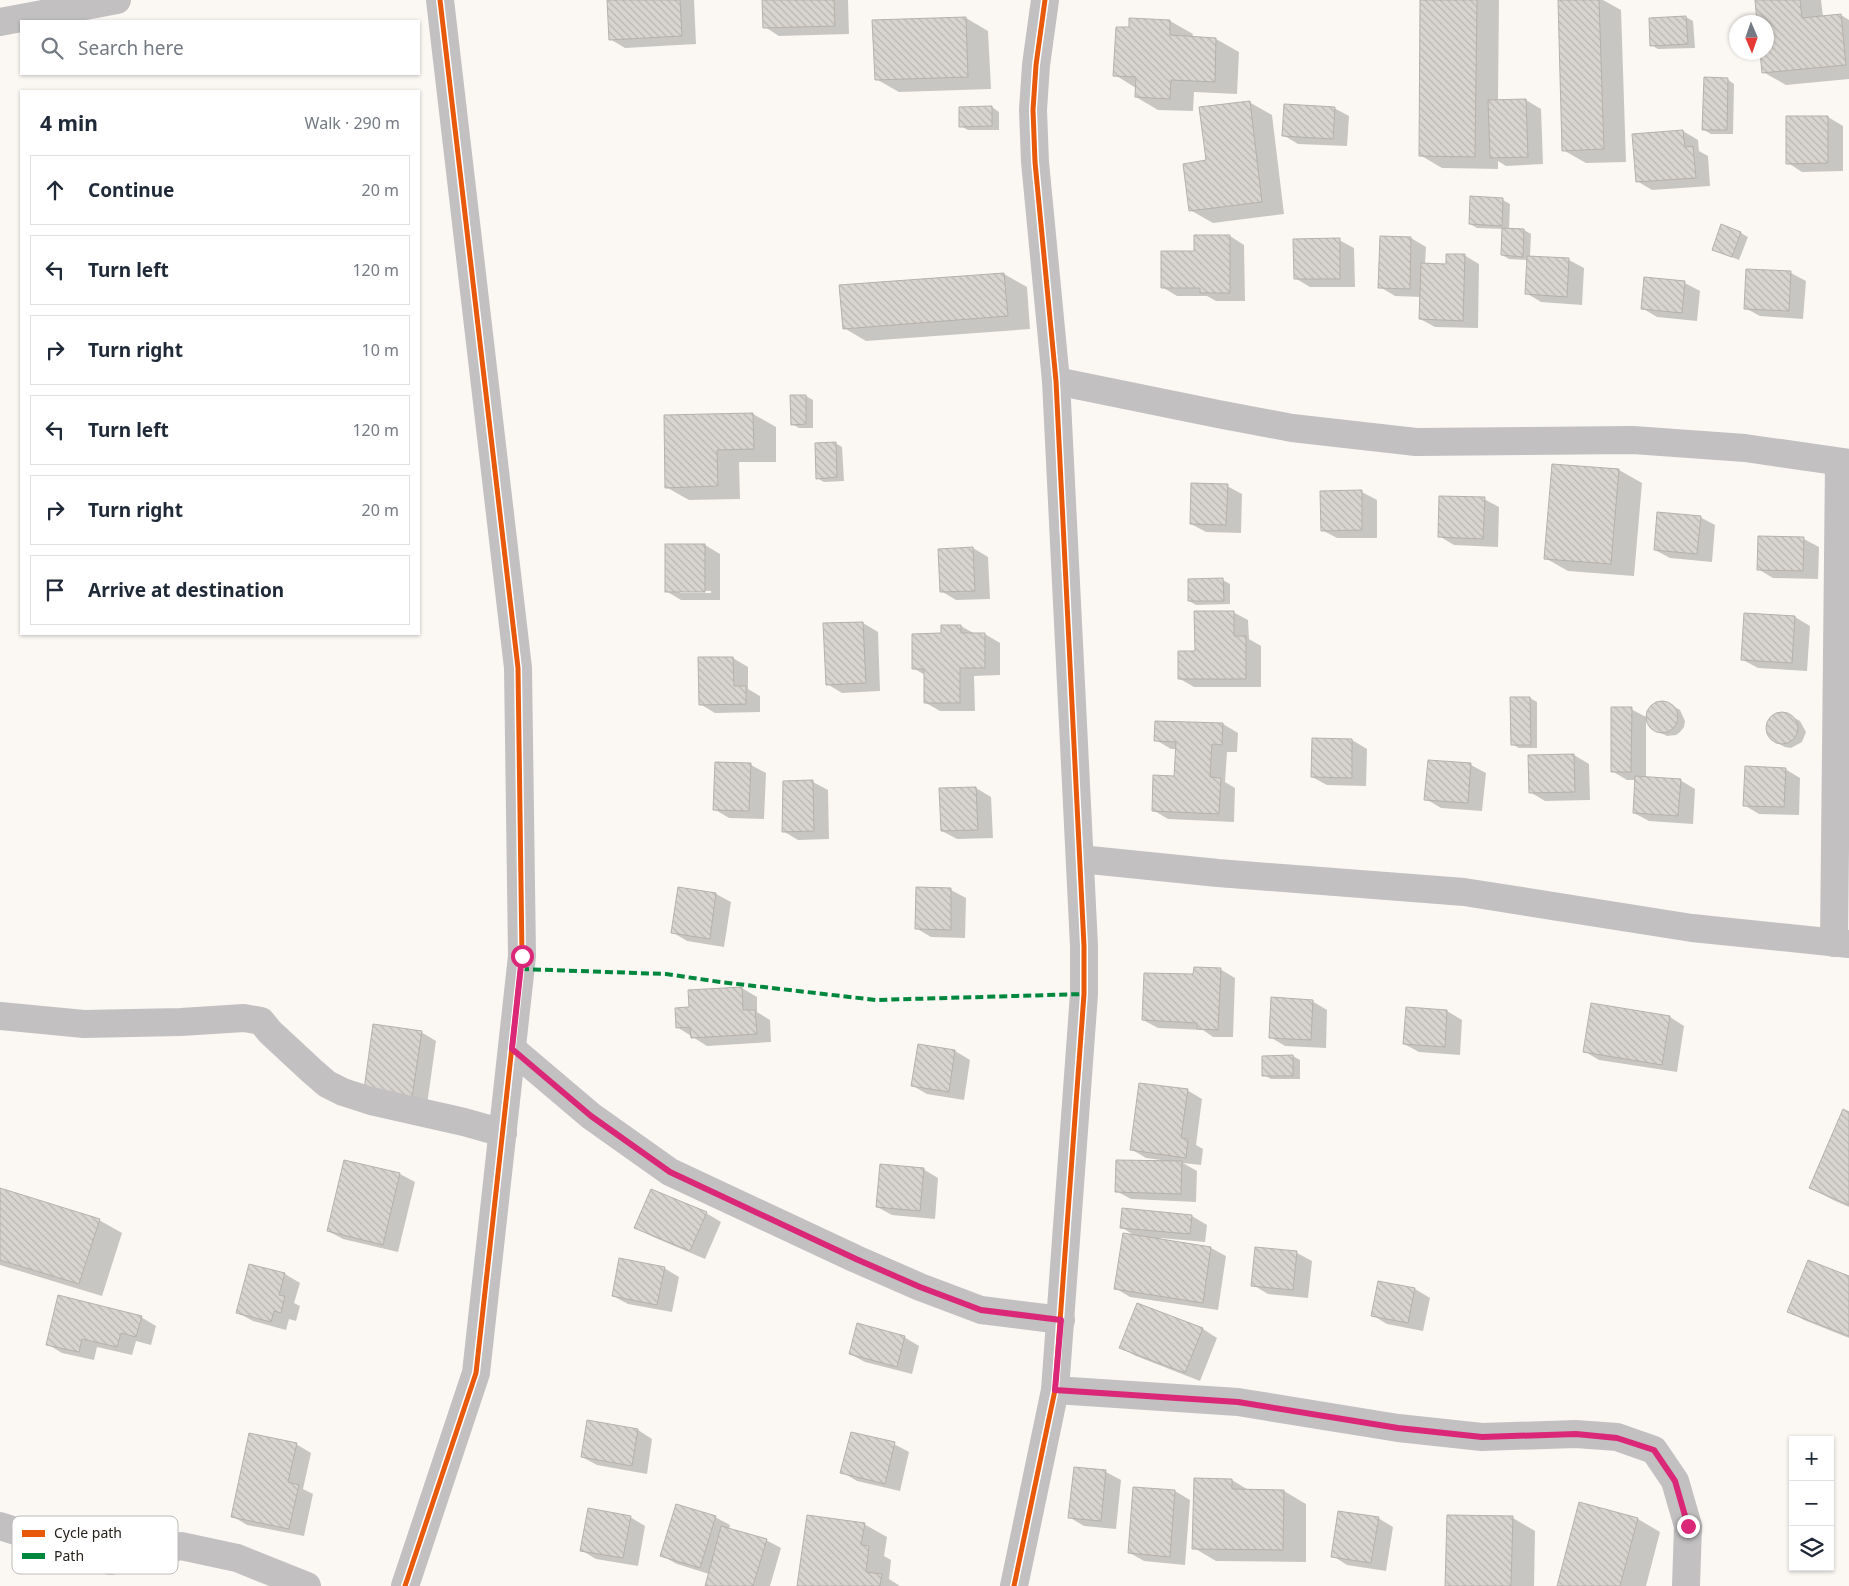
<!DOCTYPE html>
<meta charset="utf-8">
<style>
:root{--surface:#fff;--page:#f2f2f3;--text:#1f2937;--muted:#747a83;--line:#e0e1e3}
body{margin:0;font-family:"Noto Sans",sans-serif;background:var(--page);color:var(--text)}
.controls{position:absolute;right:15px;bottom:15px;display:grid;overflow:hidden;border-radius:0px;box-shadow:0 1px 4px #0004}
.controls button{width:45px;height:45px;display:grid;place-items:center;padding:0;border:0;border-bottom:1px solid var(--line);background:var(--surface);color:var(--text);font:25px sans-serif}
.compass{position:absolute;left:1729px;top:15px;width:45px;height:45px;border-radius:50%;background:var(--surface);box-shadow:0 1px 4px #0004;rotate:178deg}
.stop{position:absolute;width:15px;height:15px;margin:-11px;border:4px solid #db2777;border-radius:50%;background:#fff}
.stop.end{background:#db2777;border-color:#fff;box-shadow:0 1px 5px #0008}
.list{margin:0;padding:0;list-style:none}
h2{display:flex;justify-content:space-between;align-items:center;height:65px;margin:0;padding:0 20px;font-size:21px}
h2 small{font-size:16px;font-weight:400;color:var(--muted)}
.list li{display:grid;grid-template-columns:32px 1fr auto;gap:15px;align-items:center;box-sizing:border-box;height:70px;margin:0 10px 10px;padding:0 10px;border:1px solid var(--line);border-radius:0px}
.list b{display:block;font-size:19px;white-space:nowrap}
.list em{font-size:16px;font-style:normal;color:var(--muted)}
.icon{flex:none;width:28px;height:28px;fill:none;stroke:currentColor;stroke-width:2;stroke-linecap:round;stroke-linejoin:round}
.map{position:relative;flex:none;width:1849px;height:1586px;overflow:hidden}
.search{position:absolute;background:var(--surface);box-shadow:0 1px 4px #0004;left:20px;top:20px;width:400px;height:55px;display:flex;align-items:center;gap:12px;box-sizing:border-box;padding:0 18px;border-radius:0px;color:var(--muted);font-size:19px}
.panel{position:absolute;background:var(--surface);box-shadow:0 1px 4px #0004;left:20px;top:90px;width:400px;height:545px;border-radius:0px}
.map>svg:first-child{display:block}
.shadow{fill:#0003;fill-rule:evenodd}
.building{fill:url(#building-back-hatch);stroke:#b5b1ac}
.lines{fill:none;stroke-linecap:round;stroke-linejoin:round}
.minor{stroke:#c2c0c1;stroke-width:28}
.quiet{stroke:#00873e;stroke-width:4;stroke-dasharray:8 4;stroke-linecap:butt}
.cycleway-casing{stroke:#fff;stroke-width:8}
.cycleway{stroke:#e8590c;stroke-width:5}
.route{stroke:#db2777;stroke-width:6}
.key{fill:#fff;stroke:#bebcba;stroke-width:1}
.key-label{font-size:14px;fill:#252019}
</style>
<div class="map">
<svg width="1849" height="1586" viewBox="0 0 1849 1586">
<defs>
<pattern id="building-back-hatch" width="6" height="6" patternUnits="userSpaceOnUse" patternTransform="scale(1.25)"><rect width="6" height="6" fill="#d8d4cf"/><path d="M-1 5l2 2M0 0l6 6M5-1l2 2" fill="none" stroke="#b9b6b1"/></pattern>
</defs>
<rect width="100%" height="100%" fill="#fbf8f4"/>
<g class="shadow">
<polygon points="608,0 694,0 696,44 625,48 610,39"/>
<polygon points="764,0 848,0 849,34 779,36 765,27"/>
<polygon points="1421,0 1499,0 1498,101 1526,100 1541,109 1543,164 1506,166 1498,161 1498,169 1442,168 1420,155"/>
<polygon points="1559,0 1603,0 1621,10 1626,162 1586,163 1563,150"/>
<polygon points="1756,0 1821,0 1823,17 1841,15 1849,20 1849,79 1786,85 1763,72 1766,52 1766,22 1758,22"/>
<polygon points="1686,17 1693,21 1695,48 1658,49 1651,45 1650,19"/>
<polygon points="966,18 988,31 991,89 899,92 876,79"/>
<polygon points="1130,19 1170,21 1193,34 1192,38 1216,39 1239,52 1237,94 1194,92 1193,111 1158,110 1136,97 1136,88 1115,75 1130,29"/>
<polygon points="1727,79 1734,84 1733,134 1711,134 1704,130"/>
<polygon points="1249,102 1272,115 1284,214 1213,223 1190,210 1207,162"/>
<polygon points="992,107 999,112 999,130 968,130 961,126"/>
<polygon points="1334,108 1349,116 1347,146 1298,144 1283,135"/>
<polygon points="1828,117 1843,126 1843,171 1802,172 1788,163"/>
<polygon points="1683,131 1698,140 1699,151 1708,156 1710,186 1652,190 1637,181"/>
<polygon points="1472,198 1503,200 1510,204 1509,230 1524,230 1531,234 1530,257 1569,260 1584,268 1582,305 1541,302 1526,293 1528,260 1509,259 1502,255 1503,229 1477,228 1470,224"/>
<polygon points="1741,233 1748,237 1739,260 1713,250"/>
<polygon points="1230,236 1244,245 1245,301 1216,301 1207,296 1177,296 1162,287 1195,252"/>
<polygon points="1411,238 1426,247 1425,264 1447,265 1464,255 1479,264 1478,328 1435,327 1420,319 1421,297 1395,296 1380,287"/>
<polygon points="1339,240 1354,248 1355,287 1310,287 1295,278"/>
<polygon points="1791,273 1806,281 1803,319 1760,316 1745,308"/>
<polygon points="1004,274 1027,287 1030,329 866,341 844,328 841,286"/>
<polygon points="1645,279 1685,283 1700,291 1697,321 1657,317 1642,308"/>
<polygon points="806,396 813,400 813,428 799,428 792,424"/>
<polygon points="753,414 776,427 776,462 739,462 740,499 689,500 666,487 665,416"/>
<polygon points="835,443 842,447 844,481 824,482 817,478"/>
<polygon points="1553,465 1619,470 1642,483 1634,576 1568,571 1545,558"/>
<polygon points="1227,486 1242,494 1241,533 1206,532 1191,524"/>
<polygon points="1362,492 1377,500 1377,538 1337,538 1322,530"/>
<polygon points="1484,499 1499,507 1498,547 1454,545 1439,536"/>
<polygon points="1700,517 1715,525 1712,562 1670,558 1655,550"/>
<polygon points="1804,539 1819,547 1818,579 1773,578 1758,569"/>
<path d="M705,545L720,554V600H681L666,591ZM680,590L711,591V593H680Z"/>
<polygon points="973,548 988,557 990,599 956,600 941,591 939,550"/>
<polygon points="1189,580 1223,580 1230,584 1230,604 1196,605 1189,601"/>
<polygon points="1233,612 1248,620 1249,639 1261,646 1261,687 1194,687 1180,679 1196,652"/>
<polygon points="1795,617 1810,626 1807,671 1758,668 1743,660"/>
<polygon points="863,623 878,632 880,691 842,693 827,684"/>
<polygon points="961,626 975,634 985,634 1000,643 1000,675 974,676 975,711 940,711 926,703 925,675 913,668 943,634"/>
<polygon points="733,658 748,667 748,689 760,696 760,712 715,713 700,704"/>
<polygon points="1530,698 1537,702 1537,748 1519,748 1512,744"/>
<polygon points="1660,702 1666,702 1680,710 1685,721 1684,727 1680,732 1676,735 1667,736 1655,730 1646,718 1646,778 1680,780 1695,789 1693,824 1649,821 1634,813 1636,780 1627,780 1612,771 1631,709 1648,718 1648,714 1654,704"/>
<polygon points="1782,713 1787,714 1800,721 1806,732 1802,742 1791,748 1785,747 1777,743 1771,739 1768,733 1767,727 1772,717"/>
<polygon points="1223,724 1238,733 1237,752 1227,752 1225,782 1235,788 1234,822 1168,819 1153,810 1175,777 1177,749 1171,749 1156,740"/>
<polygon points="1313,739 1352,740 1367,749 1366,786 1327,785 1312,777"/>
<polygon points="1574,755 1589,764 1590,800 1545,801 1530,792"/>
<polygon points="751,765 766,773 764,819 729,818 714,809"/>
<polygon points="1471,765 1486,773 1482,811 1441,808 1426,799"/>
<polygon points="1785,769 1800,778 1799,815 1759,814 1744,805"/>
<polygon points="784,782 813,782 828,790 829,839 798,840 783,831"/>
<polygon points="976,788 991,797 993,838 957,839 942,831 940,789"/>
<polygon points="951,890 966,898 965,938 931,937 916,928"/>
<polygon points="716,894 731,902 724,947 687,941 672,932"/>
<polygon points="1220,969 1235,978 1233,1037 1213,1037 1203,1030 1158,1028 1143,1020 1194,976"/>
<polygon points="742,988 757,997 757,1012 770,1020 771,1042 707,1046 677,1027 691,1008"/>
<polygon points="1312,1001 1327,1010 1326,1048 1285,1046 1270,1037"/>
<polygon points="1407,1008 1447,1011 1462,1020 1460,1055 1419,1052 1404,1044"/>
<polygon points="1670,1017 1684,1026 1677,1072 1599,1060 1584,1051"/>
<polygon points="421,1032 436,1041 426,1112 379,1104"/>
<polygon points="919,1045 955,1051 970,1060 964,1100 927,1094 913,1086"/>
<polygon points="1293,1056 1300,1060 1300,1079 1271,1079 1264,1075"/>
<polygon points="1187,1090 1202,1099 1196,1145 1203,1149 1201,1165 1183,1163 1197,1171 1196,1202 1131,1199 1116,1191 1161,1162 1161,1160 1146,1158 1131,1149"/>
<polygon points="1849,1113 1849,1207 1833,1200 1811,1188"/>
<polygon points="923,1169 938,1178 935,1219 892,1215 877,1207"/>
<polygon points="400,1174 415,1182 398,1252 343,1239 328,1231"/>
<polygon points="0,1189 99,1220 122,1233 102,1296 0,1265"/>
<polygon points="706,1213 721,1222 705,1259 651,1236 636,1227"/>
<polygon points="1192,1216 1207,1225 1205,1242 1161,1238 1160,1240 1211,1248 1226,1256 1218,1310 1130,1297 1115,1288 1137,1237 1121,1227"/>
<polygon points="1256,1249 1297,1253 1312,1261 1308,1298 1268,1294 1253,1285"/>
<polygon points="664,1268 679,1277 672,1312 628,1304 613,1296"/>
<polygon points="285,1274 300,1283 294,1303 300,1306 296,1321 289,1319 286,1330 253,1321 238,1313"/>
<polygon points="1849,1278 1849,1338 1804,1320 1789,1311"/>
<polygon points="1379,1282 1415,1289 1430,1298 1423,1331 1387,1324 1372,1315"/>
<polygon points="141,1317 156,1326 151,1345 136,1341 132,1355 97,1347 94,1360 62,1353 47,1344"/>
<polygon points="1203,1329 1217,1338 1200,1381 1136,1356 1121,1348"/>
<polygon points="904,1337 919,1346 912,1374 865,1362 850,1354"/>
<polygon points="638,1430 652,1439 647,1474 597,1465 582,1457"/>
<polygon points="296,1444 311,1453 303,1489 313,1494 304,1536 247,1525 232,1516"/>
<polygon points="894,1444 909,1452 900,1491 857,1481 842,1472"/>
<polygon points="1075,1468 1106,1472 1121,1480 1116,1529 1084,1526 1069,1517"/>
<polygon points="1232,1480 1250,1491 1284,1491 1306,1504 1306,1562 1216,1561 1194,1548"/>
<polygon points="1175,1491 1190,1500 1185,1565 1144,1561 1130,1553"/>
<polygon points="630,1517 645,1526 638,1566 596,1559 581,1550"/>
<polygon points="715,1517 730,1525 729,1529 766,1540 781,1548 770,1586 706,1586 709,1574 677,1564 662,1556"/>
<polygon points="1378,1518 1393,1527 1386,1571 1347,1565 1333,1556"/>
<polygon points="1513,1518 1535,1531 1534,1586 1447,1586"/>
<polygon points="1638,1519 1660,1532 1646,1586 1560,1586"/>
<polygon points="864,1524 887,1537 884,1556 891,1560 889,1579 900,1586 798,1586"/>
</g>
<g class="building">
<polygon points="607,0 680,0 682,36 609,40"/>
<polygon points="762,0 834,0 835,26 763,28"/>
<polygon points="1420,0 1477,0 1475,157 1419,156"/>
<polygon points="1558,0 1599,0 1604,149 1562,151"/>
<polygon points="1755,0 1800,0 1802,18 1841,14 1846,65 1762,73 1760,52 1766,52 1766,22 1757,22"/>
<polygon points="1686,16 1688,44 1650,46 1649,18"/>
<polygon points="966,17 968,77 875,80 872,20"/>
<polygon points="1129,18 1170,20 1170,35 1216,38 1215,82 1171,80 1170,99 1135,97 1136,77 1113,76 1116,27 1129,27"/>
<polygon points="1704,77 1728,78 1727,130 1702,130"/>
<polygon points="1526,99 1528,157 1490,158 1488,100"/>
<polygon points="1250,101 1262,202 1189,211 1183,164 1206,160 1199,107"/>
<polygon points="1284,104 1335,107 1333,139 1282,136"/>
<polygon points="992,106 992,126 959,127 959,107"/>
<polygon points="1786,116 1828,116 1828,163 1786,164"/>
<polygon points="1683,130 1685,147 1693,146 1696,178 1636,182 1632,134"/>
<polygon points="1470,196 1503,198 1502,226 1469,224"/>
<polygon points="1721,224 1741,232 1732,257 1712,250"/>
<polygon points="1502,228 1524,229 1523,257 1501,255"/>
<polygon points="1194,235 1230,235 1230,293 1200,293 1200,288 1161,288 1161,251 1194,251"/>
<polygon points="1380,236 1411,237 1410,289 1378,288"/>
<polygon points="1340,238 1340,279 1294,279 1293,239"/>
<polygon points="1446,254 1465,254 1463,321 1419,319 1421,263 1446,264"/>
<polygon points="1527,256 1569,258 1567,297 1525,294"/>
<polygon points="1746,269 1791,271 1789,311 1744,309"/>
<polygon points="1004,273 1008,316 843,329 839,285"/>
<polygon points="1644,277 1685,281 1682,313 1641,309"/>
<polygon points="790,395 806,395 806,424 791,425"/>
<polygon points="753,413 754,449 717,450 718,486 665,488 664,415"/>
<polygon points="836,442 837,477 816,479 815,443"/>
<polygon points="1552,464 1619,469 1611,564 1544,559"/>
<polygon points="1191,483 1228,484 1226,525 1190,524"/>
<polygon points="1362,490 1362,530 1321,531 1320,491"/>
<polygon points="1439,496 1485,497 1483,539 1438,537"/>
<polygon points="1657,512 1701,516 1697,554 1654,550"/>
<polygon points="1758,536 1804,537 1803,571 1757,570"/>
<rect x="665" y="544" width="40" height="48"/>
<polygon points="973,547 975,591 940,592 938,549"/>
<polygon points="1223,578 1224,601 1188,601 1188,579"/>
<polygon points="1194,611 1234,611 1234,636 1246,636 1246,679 1178,679 1178,651 1195,651"/>
<polygon points="1744,613 1795,616 1792,663 1741,660"/>
<polygon points="863,622 866,683 826,685 823,623"/>
<polygon points="941,625 961,625 961,633 985,633 985,668 960,668 960,703 924,703 924,669 912,669 912,634 941,633"/>
<polygon points="698,657 733,657 734,686 746,686 746,704 699,705"/>
<polygon points="1510,697 1530,697 1531,745 1511,745"/>
<circle cx="1662" cy="717" r="16"/>
<polygon points="1611,707 1632,707 1631,772 1611,772"/>
<circle cx="1782" cy="728" r="16"/>
<polygon points="1155,721 1223,723 1222,745 1212,744 1210,777 1221,778 1219,814 1152,811 1153,775 1174,776 1176,742 1154,741"/>
<polygon points="1312,738 1352,739 1352,778 1311,777"/>
<polygon points="1574,754 1575,792 1529,793 1528,755"/>
<polygon points="1428,760 1471,763 1468,803 1424,800"/>
<polygon points="715,762 751,763 749,811 713,810"/>
<polygon points="1745,766 1786,768 1784,807 1743,806"/>
<polygon points="1635,776 1681,779 1678,816 1633,813"/>
<polygon points="813,780 814,831 782,832 783,781"/>
<polygon points="976,787 978,830 941,831 939,788"/>
<polygon points="678,887 716,893 710,939 671,933"/>
<polygon points="916,887 951,888 951,930 915,929"/>
<polygon points="1194,967 1221,968 1218,1030 1197,1029 1197,1023 1142,1020 1144,973 1193,974"/>
<polygon points="742,987 743,1010 755,1010 757,1034 691,1038 690,1027 676,1028 675,1008 689,1007 688,990"/>
<polygon points="1271,997 1313,1000 1311,1040 1269,1038"/>
<polygon points="1591,1003 1670,1016 1662,1065 1583,1052"/>
<polygon points="1406,1007 1447,1010 1445,1047 1403,1044"/>
<polygon points="373,1024 422,1031 411,1104 363,1097"/>
<polygon points="918,1044 955,1050 949,1092 911,1086"/>
<polygon points="1293,1055 1293,1076 1262,1076 1262,1056"/>
<polygon points="1139,1083 1188,1089 1181,1138 1188,1139 1186,1158 1130,1150"/>
<polygon points="1843,1109 1849,1112 1849,1205 1809,1188"/>
<polygon points="344,1160 400,1173 383,1245 327,1231"/>
<polygon points="1116,1160 1182,1161 1181,1194 1115,1192"/>
<polygon points="880,1164 924,1168 920,1211 876,1207"/>
<polygon points="0,1188 100,1219 79,1284 0,1260"/>
<polygon points="651,1189 707,1212 690,1251 634,1228"/>
<polygon points="1122,1208 1192,1215 1190,1234 1120,1228"/>
<polygon points="1123,1233 1211,1247 1203,1303 1114,1289"/>
<polygon points="1255,1247 1297,1251 1293,1290 1251,1286"/>
<polygon points="619,1258 665,1267 657,1305 612,1296"/>
<polygon points="1808,1260 1849,1276 1849,1336 1787,1312"/>
<polygon points="249,1264 285,1273 279,1295 285,1296 281,1313 274,1311 271,1322 236,1313"/>
<polygon points="1378,1281 1415,1288 1408,1323 1371,1316"/>
<polygon points="58,1295 142,1316 136,1337 121,1333 117,1347 82,1339 79,1352 46,1345"/>
<polygon points="1137,1303 1203,1328 1185,1373 1119,1348"/>
<polygon points="857,1323 905,1336 897,1367 849,1354"/>
<polygon points="587,1420 638,1429 632,1466 581,1457"/>
<polygon points="851,1432 895,1442 885,1484 840,1473"/>
<polygon points="249,1433 297,1443 288,1482 299,1485 289,1529 231,1517"/>
<polygon points="1074,1467 1106,1470 1101,1521 1068,1518"/>
<polygon points="1194,1478 1232,1479 1232,1489 1284,1490 1283,1550 1192,1549"/>
<polygon points="1133,1487 1175,1490 1170,1557 1128,1553"/>
<polygon points="1579,1502 1638,1518 1620,1586 1557,1586"/>
<polygon points="676,1504 716,1516 700,1568 660,1556"/>
<polygon points="588,1508 631,1516 623,1558 580,1551"/>
<polygon points="1338,1511 1379,1517 1371,1563 1331,1557"/>
<polygon points="807,1515 865,1523 861,1545 869,1546 866,1572 882,1574 880,1586 797,1586"/>
<polygon points="1447,1515 1513,1516 1511,1586 1445,1586"/>
<polygon points="721,1526 767,1539 753,1586 705,1586"/>
</g>
<g class="lines">
<g class="minor">
<polyline points="0,22 117,0"/>
<polyline points="1056,381 1218,414 1292,428 1416,442 1633,440 1745,448 1849,463"/>
<polyline points="1080,859 1218,873 1464,892 1692,928 1849,944"/>
<polyline points="1834,943 1839,462"/>
<polyline points="0,1016 84,1024 181,1022 244,1018 261,1021 270,1032 312,1071 327,1084 343,1092 371,1101 464,1122 503,1133"/>
<polyline points="512,1049 591,1116 670,1172 856,1259 920,1287 981,1310 1061,1320"/>
<polyline points="1055,1390 1238,1402 1398,1428 1482,1437 1576,1434 1617,1437 1654,1450 1675,1481 1688,1526 1686,1586"/>
<polyline points="0,1526 110,1561 181,1546 237,1558 307,1586"/>
<polyline points="405,1586 476,1373 522,956 518,668 440,0"/>
<polyline points="1014,1586 1055,1390 1084,994 1084,946 1056,381 1035,162 1033,110 1036,65 1045,0"/>
</g>
<polyline class="quiet" points="521,969 666,974 720,982 876,1000 1084,994"/>
<defs>
<g id="cycleway">
<polyline points="405,1586 476,1373 522,956 518,668 440,0"/>
<polyline points="1014,1586 1055,1390 1084,994 1084,946 1056,381 1035,162 1033,110 1036,65 1045,0"/>
</g>
</defs>
<use href="#cycleway" class="cycleway-casing"/>
<use href="#cycleway" class="cycleway"/>
</g>
<g class="lines">
<polyline class="route" points="522,956 512,1049 591,1116 670,1172 856,1259 920,1287 981,1310 1061,1320 1055,1390 1238,1402 1398,1428 1482,1437 1576,1434 1617,1438 1654,1450 1675,1481 1688,1526"/>
</g>
<rect x="12" y="1516" width="166" height="58" rx="8" class="key"/>
<rect x="22" y="1530" width="23" height="7" fill="#e8590c"/>
<rect x="22" y="1553" width="23" height="6" fill="#00873e"/>
<g class="key-label">
<text x="54" y="1538">Cycle path</text>
<text x="54" y="1561">Path</text>
</g>
</svg>
<div class="controls">
<button>+</button>
<button>−</button>
<button><svg class="icon" aria-label="layers" viewBox="0 0 24 24"><path d="M12 4l9 5-9 5-9-5zM3 14l9 5 9-5"/></svg></button>
</div>
<svg class="compass" viewBox="-18 -18 36 36"><path d="M0-13l5 13h-10z" fill="#e53935"/><path d="M0 13l5-13h-10z" fill="#747a83"/></svg>
<div class="stop" style="left:522px;top:956px"></div>
<div class="stop end" style="left:1688px;top:1526px"></div>
<div class="search"><svg class="icon" aria-label="search" viewBox="0 0 24 24"><circle cx="10" cy="10" r="6"/><path d="M15 15l6 6"/></svg>Search here</div>
<section class="panel">
<h2>4 min<small>Walk · 290 m</small></h2>
<ul class="list">
<li><svg class="icon" aria-label="ahead" viewBox="0 0 24 24"><path d="M12 20V5M6 11l6-6 6 6"/></svg><div><b>Continue</b></div><em>20 m</em></li>
<li><svg class="icon" aria-label="left" viewBox="0 0 24 24"><path d="M17 20v-9H6M10 6l-5 5 5 5"/></svg><div><b>Turn left</b></div><em>120 m</em></li>
<li><svg class="icon" aria-label="right" viewBox="0 0 24 24"><path d="M7 20v-9h11M14 6l5 5-5 5"/></svg><div><b>Turn right</b></div><em>10 m</em></li>
<li><svg class="icon" aria-label="left" viewBox="0 0 24 24"><path d="M17 20v-9H6M10 6l-5 5 5 5"/></svg><div><b>Turn left</b></div><em>120 m</em></li>
<li><svg class="icon" aria-label="right" viewBox="0 0 24 24"><path d="M7 20v-9h11M14 6l5 5-5 5"/></svg><div><b>Turn right</b></div><em>20 m</em></li>
<li><svg class="icon" aria-label="arrive" viewBox="0 0 24 24"><path d="M6 21V4h12l-3 4 3 4H6"/></svg><div><b>Arrive at destination</b></div></li>
</ul>
</section>
</div>
